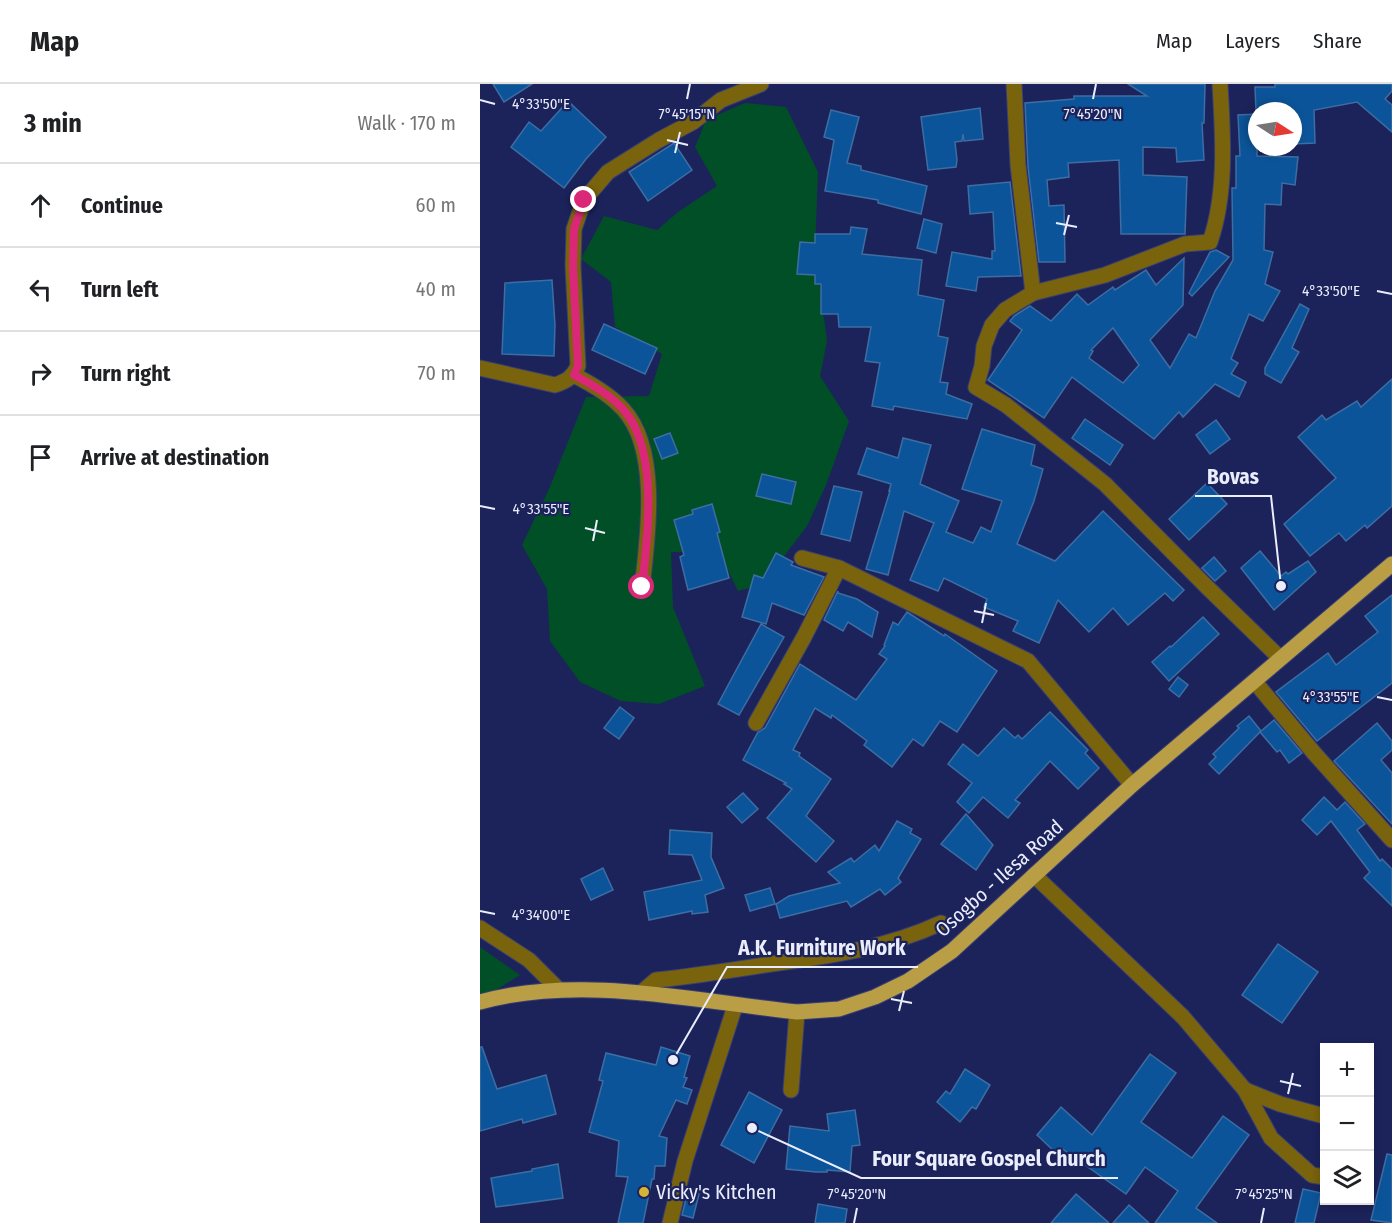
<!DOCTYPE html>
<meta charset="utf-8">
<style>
:root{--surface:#fff;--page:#f6f6f6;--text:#202124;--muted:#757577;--line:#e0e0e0}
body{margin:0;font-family:"Fira Sans Condensed",sans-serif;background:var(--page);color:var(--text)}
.controls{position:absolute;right:18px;bottom:18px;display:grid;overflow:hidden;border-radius:0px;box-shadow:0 3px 9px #0003}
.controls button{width:54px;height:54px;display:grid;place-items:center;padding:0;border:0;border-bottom:2px solid var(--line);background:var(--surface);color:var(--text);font:30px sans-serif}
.compass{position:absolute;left:768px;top:18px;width:54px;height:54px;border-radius:50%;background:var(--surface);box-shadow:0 3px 9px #0003;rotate:102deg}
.stop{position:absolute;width:18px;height:18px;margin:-14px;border:4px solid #db2777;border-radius:50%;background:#fff}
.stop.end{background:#db2777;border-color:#fff;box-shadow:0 2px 6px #0008}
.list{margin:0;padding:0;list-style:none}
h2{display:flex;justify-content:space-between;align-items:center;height:78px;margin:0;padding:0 24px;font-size:26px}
h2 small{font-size:20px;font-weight:400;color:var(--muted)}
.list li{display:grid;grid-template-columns:39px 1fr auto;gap:18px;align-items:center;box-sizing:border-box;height:84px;padding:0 24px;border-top:2px solid var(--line)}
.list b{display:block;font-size:22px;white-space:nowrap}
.list em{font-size:20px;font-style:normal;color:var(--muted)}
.icon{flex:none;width:33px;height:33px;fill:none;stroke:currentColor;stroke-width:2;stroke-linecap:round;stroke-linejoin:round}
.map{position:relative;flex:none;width:912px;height:1139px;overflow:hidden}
header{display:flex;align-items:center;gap:36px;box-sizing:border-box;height:84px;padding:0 30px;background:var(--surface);border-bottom:2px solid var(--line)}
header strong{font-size:28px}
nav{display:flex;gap:33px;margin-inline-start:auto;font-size:21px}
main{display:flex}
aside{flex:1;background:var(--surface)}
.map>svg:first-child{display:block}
.green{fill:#004f26}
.building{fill:#0c5499;stroke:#3d6da2;stroke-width:1.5;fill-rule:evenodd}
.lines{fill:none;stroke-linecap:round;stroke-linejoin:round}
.minor-casing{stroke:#393f72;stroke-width:17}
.major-casing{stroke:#393f72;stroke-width:17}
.minor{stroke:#7a630d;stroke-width:15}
.major{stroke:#b99e45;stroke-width:15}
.route{stroke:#db2777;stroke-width:8}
.ticks{fill:none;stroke:#eaeefc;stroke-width:2}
.poi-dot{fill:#d7b434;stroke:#1c235b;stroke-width:2}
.labels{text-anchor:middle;stroke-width:4.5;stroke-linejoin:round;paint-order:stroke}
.street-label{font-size:20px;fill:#eaeefc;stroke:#1c235b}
.poi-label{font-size:20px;fill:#eaeefc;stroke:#1c235b;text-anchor:start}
.ticks-label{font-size:15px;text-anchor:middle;fill:#eaeefc;stroke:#1c235b;stroke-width:4.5;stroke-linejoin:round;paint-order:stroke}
.leader{fill:none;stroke:#eaeefc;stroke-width:2}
.callout-dot{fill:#eaeefc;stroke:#1c235b;stroke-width:2}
.callout-label{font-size:21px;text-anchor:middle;font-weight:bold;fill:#eaeefc;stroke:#1c235b;stroke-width:4.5;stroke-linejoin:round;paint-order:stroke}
</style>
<header>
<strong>Map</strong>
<nav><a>Map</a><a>Layers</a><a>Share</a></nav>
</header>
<main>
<aside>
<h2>3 min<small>Walk · 170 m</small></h2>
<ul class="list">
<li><svg class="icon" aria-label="ahead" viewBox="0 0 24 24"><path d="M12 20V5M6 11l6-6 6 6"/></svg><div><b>Continue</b></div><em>60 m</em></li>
<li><svg class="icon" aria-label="left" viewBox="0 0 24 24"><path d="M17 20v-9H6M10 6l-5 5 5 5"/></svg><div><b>Turn left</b></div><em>40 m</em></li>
<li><svg class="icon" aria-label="right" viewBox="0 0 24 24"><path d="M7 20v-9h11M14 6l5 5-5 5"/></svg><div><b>Turn right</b></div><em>70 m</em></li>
<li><svg class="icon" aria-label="arrive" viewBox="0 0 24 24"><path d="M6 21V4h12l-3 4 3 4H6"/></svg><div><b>Arrive at destination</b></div></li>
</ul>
</aside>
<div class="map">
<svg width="912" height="1139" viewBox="0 0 912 1139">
<rect width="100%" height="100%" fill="#1c235b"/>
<g class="green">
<polygon points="265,19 306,23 338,88 335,166 347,257 340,292 369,337 346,401 327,442 283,500 258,507 239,468 191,468 193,523 225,602 179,620 141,617 100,598 70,557 67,505 42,461 69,405 106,313 169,312 182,270 135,243 131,198 101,175 124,132 177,146 198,128 237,102 215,63 226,36"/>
<polygon points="0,863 40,891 0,916"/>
</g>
<g class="building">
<polygon points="13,0 52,0 24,18"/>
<polygon points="648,0 725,0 724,39 722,39 724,76 697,78 696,64 663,63 663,91 707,93 705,150 641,150 639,76 588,79 589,93 567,96 569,122 584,121 585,178 559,178 548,83 545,19 594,15 594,12 667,12"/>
<polygon points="795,0 912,0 912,7 905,15 912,21 912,48 877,18 834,26 835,59 813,60 813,27 776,27 775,3 795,3"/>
<polygon points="88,17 126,53 106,75 84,104 31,63 49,38 61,47"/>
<polygon points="500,24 503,55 484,57 483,50 482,57 475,58 477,76 476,83 448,86 441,33"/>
<polygon points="351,26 379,33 367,79 381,82 381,86 447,102 441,130 398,119 398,116 345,107 354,56 344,53"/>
<path d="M777,30V72L818,73L815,101L802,99L801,121L785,120L784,166L793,168L785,200L800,207L783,237L769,230L751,275L758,279L751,290L766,298L759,313L735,300L703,333L699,328L674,355L592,293L564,334L508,296L542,246L530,237L534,232L550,222L571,237L597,210L608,221L633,203L635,206L666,186L676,201L704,174L703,221L670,256L690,284L709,250L716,254L735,207L753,176L752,104H756V72H760L758,31ZM633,244L659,281L643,299L609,274L613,267L611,266Z"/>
<polygon points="194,59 212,86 168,117 149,88"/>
<polygon points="530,98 541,192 498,193 496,207 466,202 472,168 512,175 512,167 515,167 513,128 490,130 488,102"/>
<polygon points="444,135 462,140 456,169 437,164"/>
<polygon points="371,143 387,145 382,170 442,176 438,211 464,216 458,252 468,254 460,298 468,299 466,310 492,320 487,335 414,322 413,326 392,322 400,279 385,277 391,243 359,243 358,230 341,230 341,200 335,200 335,191 317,190 320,158 335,159 335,150 370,150"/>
<polygon points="736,166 749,173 712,212 709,209 730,168"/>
<polygon points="72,196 75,241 74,272 22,270 25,199"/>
<polygon points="820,220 829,225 812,264 819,268 801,299 785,290 785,284"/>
<polygon points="124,240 177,264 165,290 112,266"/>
<polygon points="912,295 912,422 887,444 885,441 866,457 859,449 830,472 804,440 856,394 818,353 842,331 846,336 877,317 881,323"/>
<polygon points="605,335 643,361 630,381 592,354"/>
<polygon points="736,336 750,355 730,370 716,351"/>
<polygon points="502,345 555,361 551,381 563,385 554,417 537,460 575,477 623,427 704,506 693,517 685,509 648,541 633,524 609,548 578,516 559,559 533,547 538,537 504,523 507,515 464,494 458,507 430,496 454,439 424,427 408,491 386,485 410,407 409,407 411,400 378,390 387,364 418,374 423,354 451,361 440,400 479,417 466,448 493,459 501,443 511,448 522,417 482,405"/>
<polygon points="190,349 198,369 182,375 174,355"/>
<polygon points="282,390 316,398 311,420 276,412"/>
<polygon points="727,399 747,420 709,456 689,435"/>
<polygon points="354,402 382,408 370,457 341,450"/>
<polygon points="232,420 240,448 237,449 249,494 208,506 200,473 204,471 194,436 213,430 212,426"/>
<polygon points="780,467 801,492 806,488 808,490 828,477 836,488 794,526 761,484"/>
<polygon points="296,469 313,478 311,481 344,493 324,531 292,519 286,540 262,533 274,491 283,494"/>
<polygon points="734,473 746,487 735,497 722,484"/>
<polygon points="358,507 358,509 377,515 398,528 392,553 368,538 363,547 344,536"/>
<polygon points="912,511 912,599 837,657 796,608 848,569 856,581 898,548 885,532"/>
<polygon points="427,528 464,552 465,550 517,587 477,648 460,637 443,662 433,655 412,683 384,661 387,657 352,631 351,634 335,624 313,666 320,669 319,672 351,695 326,732 354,757 336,778 287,734 312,705 304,700 306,699 263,676 278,648 285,644 320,580 376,616 407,575 399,570 405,562 404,561 413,538 418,541"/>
<polygon points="723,533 739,550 689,597 672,578 690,562 691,563"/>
<polygon points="281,540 304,553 259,631 238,620"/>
<polygon points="698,593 708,601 699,613 689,605"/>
<polygon points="140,623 154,634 139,655 124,644"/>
<polygon points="570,628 608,666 605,669 619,684 598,705 570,677 535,716 540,719 528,734 503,713 489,729 477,718 492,699 468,680 483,660 498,672 524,644 535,654 538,651 542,655"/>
<polygon points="769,632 781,647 739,690 729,680 736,673 733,670 759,644 757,642"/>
<polygon points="794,636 822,669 809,679 800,666 797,668 780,648"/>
<polygon points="897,639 912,657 912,666 901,676 912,689 912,740 854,677"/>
<polygon points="263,709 278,725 262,739 247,723"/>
<polygon points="844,713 857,726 865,718 885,740 877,746 900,777 902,775 912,785 912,822 884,794 890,788 851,737 837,751 822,736"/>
<polygon points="486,730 513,761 496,786 461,760"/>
<polygon points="417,737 432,745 430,749 441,755 418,794 421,798 405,811 400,805 371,823 367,817 300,834 296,820 309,812 360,799 348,788 371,774 374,778 395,761 399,767"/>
<polygon points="190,746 232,749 231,773 244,804 225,811 228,828 212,830 212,827 169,836 164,808 222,796 212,771 189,770"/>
<polygon points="123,784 133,806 111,816 101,795"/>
<polygon points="290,804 295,820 270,827 265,811"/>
<polygon points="798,860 838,888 802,939 762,911"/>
<polygon points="0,963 2,963 17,1005 66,991 76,1030 43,1039 42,1035 0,1047"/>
<polygon points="181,963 210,972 204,993 207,994 203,1003 212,1006 207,1020 196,1016 179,1052 187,1054 185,1082 175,1082 174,1095 172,1095 163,1139 138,1139 148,1093 136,1092 139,1057 109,1048 123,997 119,996 126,969 176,981"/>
<polygon points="670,970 696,989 661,1038 712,1074 743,1032 769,1051 716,1124 737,1139 675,1139 698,1107 665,1083 646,1110 581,1064 576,1069 557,1051 581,1023 612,1051"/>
<polygon points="485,985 510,1001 496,1025 492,1023 480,1038 457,1018 466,1007 470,1010"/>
<polygon points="269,1008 302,1026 274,1079 241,1061"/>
<polygon points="375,1026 380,1061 372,1062 370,1088 347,1086 347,1088 336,1088 306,1085 310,1042 349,1047 347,1030"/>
<polygon points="907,1070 912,1071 912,1139 891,1136"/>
<polygon points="78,1080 83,1114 16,1123 11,1094 52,1087 52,1085"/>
<polygon points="823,1105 841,1109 834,1139 815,1139"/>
<polygon points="208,1107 219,1110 213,1134 202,1131"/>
<polygon points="596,1110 629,1139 571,1139"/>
<polygon points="338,1120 367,1125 365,1139 335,1139"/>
<polygon points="649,1121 669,1139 633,1139"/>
</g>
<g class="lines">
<defs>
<g id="minor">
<polyline points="534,0 538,81 553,209"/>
<path d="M740,0C743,52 747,109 730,158L705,160L625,191L553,209L525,226L512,241L504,262L502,282L496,303L526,321L625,400L727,503L800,574"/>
<path d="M0,284L75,301C87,297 93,293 98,282L93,182L94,145L104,116L128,88L179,56L213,38L241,16L281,0"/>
<path d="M94,291C111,300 129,310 143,325C180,365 168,453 162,503"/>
<polyline points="322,474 359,484 548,577 652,701"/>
<polyline points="775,598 834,669 912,756"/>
<polyline points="276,639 324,553 359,484"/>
<polyline points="554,791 703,933 765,1006 791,1054 832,1091 844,1093"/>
<polyline points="0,844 49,876 79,906"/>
<path d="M161,909L176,896C215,892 253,886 291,880C350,872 407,864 461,839"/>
<polyline points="311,1006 317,928"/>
<polyline points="765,1006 800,1020 844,1032"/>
<polyline points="190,1139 205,1077 255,922"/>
</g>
<path id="major" d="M0,918C102,890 214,917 317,928L359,925L395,913L428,897L472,867L652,701L912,480"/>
</defs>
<use href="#minor" class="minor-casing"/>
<use href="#major" class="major-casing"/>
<use href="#minor" class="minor"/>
<use href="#major" class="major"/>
</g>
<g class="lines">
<path class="route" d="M104,116L94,145L93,182L98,282L94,291C111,300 129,310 143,325C179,365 168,453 162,503"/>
</g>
<path class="ticks" d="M207,15L210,0M613,15L616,0M0,16L15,20M187,56L208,61M195,69L200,48M576,139L597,143M584,151L589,131M897,207L912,210M0,422L15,425M105,444L125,449M113,457L117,436M494,527L514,531M502,539L506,519M897,613L912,616M0,827L15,830M411,915L432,919M419,927L424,907M800,997L821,1002M808,1010L813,989M374,1139L377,1124M781,1139L784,1124"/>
<circle class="poi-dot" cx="164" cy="1108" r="6"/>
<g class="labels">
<g class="street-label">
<text transform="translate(519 794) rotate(-42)" y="7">Osogbo - Ilesa Road</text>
</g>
<g class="poi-label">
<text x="176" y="1115">Vicky's Kitchen</text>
</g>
</g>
<g class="ticks-label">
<text x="61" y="25">4°33'50"E</text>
<text x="207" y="35">7°45'15"N</text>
<text x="613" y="35">7°45'20"N</text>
<text x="851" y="212">4°33'50"E</text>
<text x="61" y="430">4°33'55"E</text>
<text x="851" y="618">4°33'55"E</text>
<text x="61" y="836">4°34'00"E</text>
<text x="377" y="1115">7°45'20"N</text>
<text x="784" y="1115">7°45'25"N</text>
</g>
<path class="leader" d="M801 502L791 412H715M193 976L247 883H438M272 1044L381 1094H638"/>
<g class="callout-dot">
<circle cx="801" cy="502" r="6"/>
<circle cx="193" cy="976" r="6"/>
<circle cx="272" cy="1044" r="6"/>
</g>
<g class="callout-label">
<text x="753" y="400">Bovas</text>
<text x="342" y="871">A.K. Furniture Work</text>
<text x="509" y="1082">Four Square Gospel Church</text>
</g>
</svg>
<div class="controls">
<button>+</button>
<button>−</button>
<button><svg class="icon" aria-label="layers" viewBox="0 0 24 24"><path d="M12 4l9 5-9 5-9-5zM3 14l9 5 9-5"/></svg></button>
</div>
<svg class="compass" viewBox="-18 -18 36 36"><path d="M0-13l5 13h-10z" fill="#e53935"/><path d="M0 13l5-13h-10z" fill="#757577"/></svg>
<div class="stop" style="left:162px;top:503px"></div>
<div class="stop end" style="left:104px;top:116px"></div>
</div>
</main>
